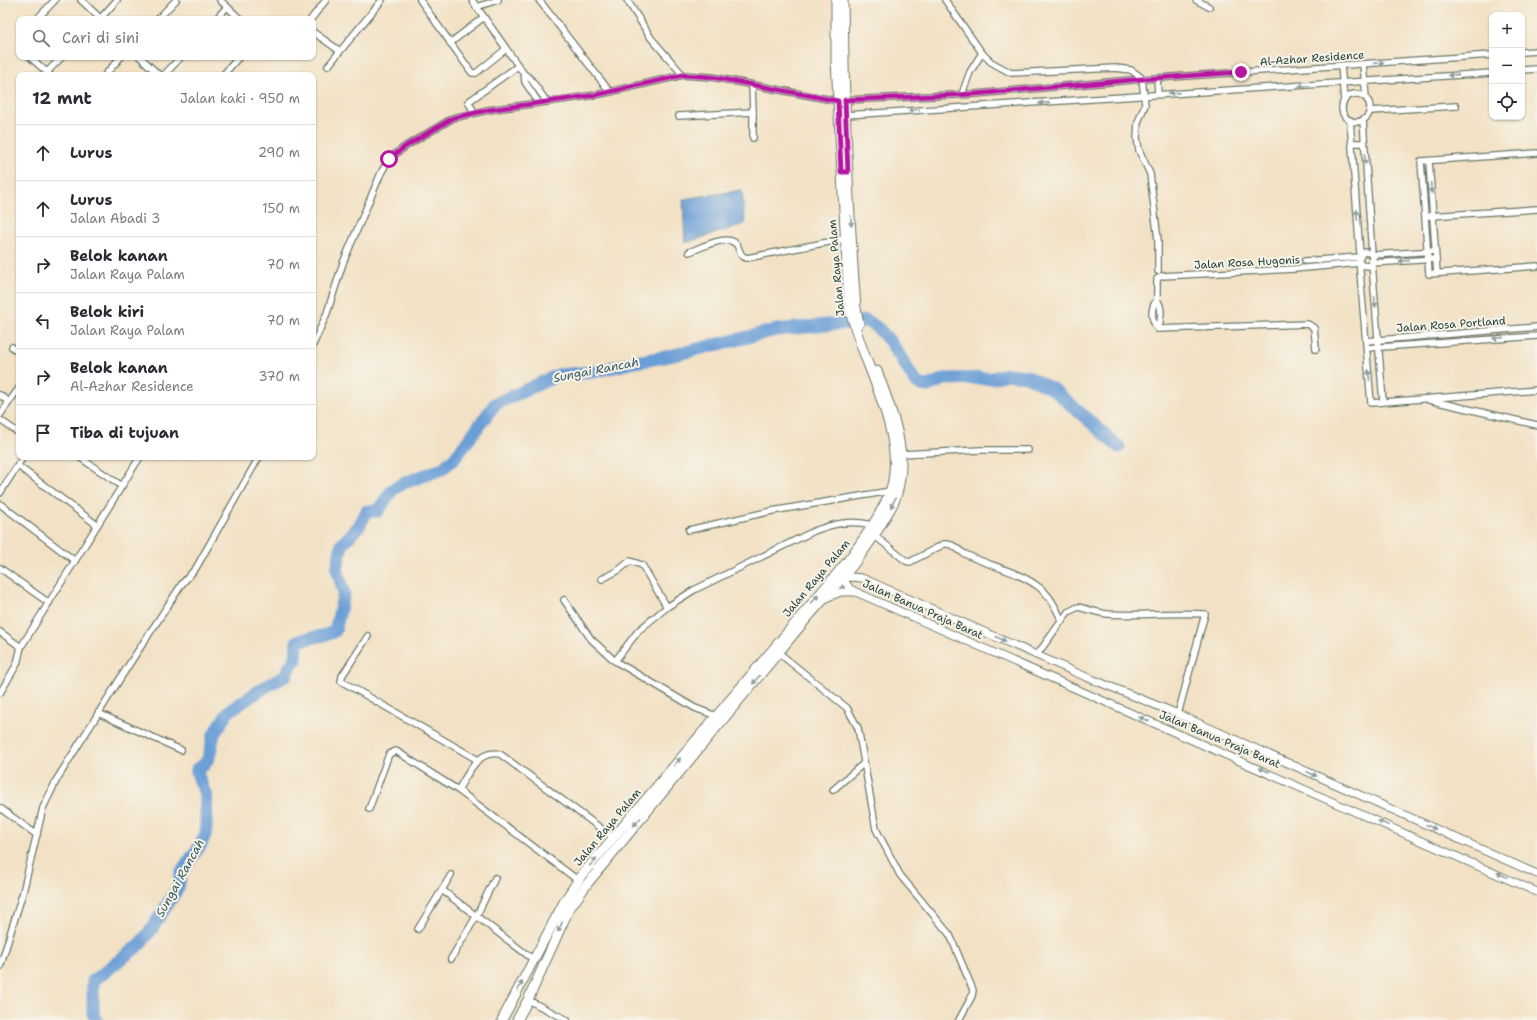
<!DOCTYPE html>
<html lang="id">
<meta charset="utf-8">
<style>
:root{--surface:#fff;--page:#f7f7f7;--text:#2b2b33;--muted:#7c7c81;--line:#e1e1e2}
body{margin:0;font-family:"Shantell Sans",sans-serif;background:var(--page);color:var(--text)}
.controls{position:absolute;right:12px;top:12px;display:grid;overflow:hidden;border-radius:8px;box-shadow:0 1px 3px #0004}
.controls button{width:36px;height:36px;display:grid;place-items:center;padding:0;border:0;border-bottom:1px solid var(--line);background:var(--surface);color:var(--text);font:20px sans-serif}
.stop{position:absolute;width:12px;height:12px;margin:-9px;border:3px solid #b5179e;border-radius:50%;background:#fff}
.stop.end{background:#b5179e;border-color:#fff;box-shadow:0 1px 4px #0008}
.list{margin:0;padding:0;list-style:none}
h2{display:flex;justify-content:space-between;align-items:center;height:52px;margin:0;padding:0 16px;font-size:17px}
h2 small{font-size:13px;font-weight:400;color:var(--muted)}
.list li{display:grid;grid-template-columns:26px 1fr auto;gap:12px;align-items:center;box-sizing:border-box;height:56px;padding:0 16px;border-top:1px solid var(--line)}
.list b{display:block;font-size:15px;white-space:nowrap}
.list p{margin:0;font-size:13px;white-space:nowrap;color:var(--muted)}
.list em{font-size:13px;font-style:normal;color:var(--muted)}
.icon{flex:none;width:22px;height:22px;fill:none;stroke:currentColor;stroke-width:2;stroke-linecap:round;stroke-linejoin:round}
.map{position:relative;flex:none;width:1537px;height:1020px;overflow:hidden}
.search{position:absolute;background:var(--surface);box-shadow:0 1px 3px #0004;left:16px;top:16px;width:300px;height:44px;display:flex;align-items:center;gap:10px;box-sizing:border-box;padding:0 14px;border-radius:8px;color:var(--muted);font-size:15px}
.panel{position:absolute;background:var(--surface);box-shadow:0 1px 3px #0004;left:16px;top:72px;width:300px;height:388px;border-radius:8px}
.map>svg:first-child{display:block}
.water{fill:#6b9ed6;stroke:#456e85}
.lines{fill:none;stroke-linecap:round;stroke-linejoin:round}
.river{stroke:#6b9ed6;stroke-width:13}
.minor-casing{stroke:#697666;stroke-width:8}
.tertiary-casing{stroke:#697666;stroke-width:9}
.primary-casing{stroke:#697666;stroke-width:11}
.minor{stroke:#fff;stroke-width:5.5}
.tertiary{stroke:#fff;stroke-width:7}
.primary{stroke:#fff;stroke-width:9}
.oneway{fill:#8f9e9a}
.route{stroke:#b5179e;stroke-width:5}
.labels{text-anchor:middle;stroke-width:4;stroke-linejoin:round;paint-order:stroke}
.street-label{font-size:11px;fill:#1f3d34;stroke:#f7f3e8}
.water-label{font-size:12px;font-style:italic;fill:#365a65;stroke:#f7f3e8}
</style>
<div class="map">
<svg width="1537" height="1020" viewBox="0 0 1537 1020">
<rect width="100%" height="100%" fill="#f7f3e8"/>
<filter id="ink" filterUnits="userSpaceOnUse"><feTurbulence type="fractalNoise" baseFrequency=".025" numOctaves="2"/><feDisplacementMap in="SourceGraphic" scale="8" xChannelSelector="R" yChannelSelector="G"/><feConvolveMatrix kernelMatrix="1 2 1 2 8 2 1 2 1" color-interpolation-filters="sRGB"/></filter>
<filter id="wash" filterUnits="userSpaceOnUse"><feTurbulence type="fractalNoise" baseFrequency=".012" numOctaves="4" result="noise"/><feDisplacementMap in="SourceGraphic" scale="16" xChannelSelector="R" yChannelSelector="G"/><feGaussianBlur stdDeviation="0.9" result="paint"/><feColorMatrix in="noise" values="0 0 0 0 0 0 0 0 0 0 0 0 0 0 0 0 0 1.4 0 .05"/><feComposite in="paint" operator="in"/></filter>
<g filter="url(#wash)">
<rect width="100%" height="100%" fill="#f2e1c4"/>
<polygon class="water" points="742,190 745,224 685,243 683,199"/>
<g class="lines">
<path class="river" d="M97,1020L93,1014V981L138,946L149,933L178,888L181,873L201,844L206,833V796L197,773V769L204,765L209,757L214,734L229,711L268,685L286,676L290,666L296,659L297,642C310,636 323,638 335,631L344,593L337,569L342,544L359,526L367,511H378L392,490L404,483L442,469L455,458L495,404L558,375L593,372L635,362L665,357L777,330L866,321C889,331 902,362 916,382L921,385L928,386L944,379L993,378L1007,374L1026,376L1054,390L1119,447"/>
</g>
</g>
<g filter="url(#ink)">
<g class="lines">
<defs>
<g id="minor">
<polyline points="81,0 101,19"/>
<polyline points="220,0 240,19"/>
<polyline points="420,0 472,73 476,73 506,49"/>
<polyline points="472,0 524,74 525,82 539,103"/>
<polyline points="539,0 610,92"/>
<polyline points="627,0 651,38 683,75"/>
<polyline points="945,0 982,53 991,62 1011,73 1116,68 1131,70 1142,78 1145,105 1138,122 1137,138 1139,150 1150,174 1158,240 1158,271"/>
<polyline points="1196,0 1209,7"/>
<polyline points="476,7 498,0"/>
<polyline points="37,19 55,0"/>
<polyline points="100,19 117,0"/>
<polyline points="158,19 176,0"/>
<polyline points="216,19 227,7"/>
<polyline points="311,19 326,0"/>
<polyline points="313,32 340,51"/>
<polyline points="450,43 484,17"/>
<polyline points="1522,52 1537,51"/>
<polyline points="30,57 50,75"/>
<polyline points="140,57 159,75"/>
<polyline points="1363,64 1366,97"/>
<polyline points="328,66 382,0"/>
<polyline points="1341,66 1344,100"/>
<polyline points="1522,70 1537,69"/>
<polyline points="47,72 62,57"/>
<polyline points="524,74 530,78 547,102"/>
<polyline points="105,75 121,57"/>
<polyline points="164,75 181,57"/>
<polyline points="223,75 239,57"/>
<polyline points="1157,78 1158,94"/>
<circle cx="1356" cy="108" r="14"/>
<polyline points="962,94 970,72 982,53"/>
<polyline points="845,100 975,94 1143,79 1492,55"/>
<polyline points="1370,111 1456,106"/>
<polyline points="753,112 753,138"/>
<polyline points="475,113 468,102 518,66"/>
<polyline points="846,115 1492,73"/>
<polyline points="679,116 753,112 752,85"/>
<polyline points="1350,120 1360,254"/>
<polyline points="1363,120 1372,255 1435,251"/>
<polyline points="1352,143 1364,143"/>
<polyline points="1537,153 1421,161 1429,274 1537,266"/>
<polyline points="1429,161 1437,273"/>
<polyline points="1429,216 1537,209"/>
<path d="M689,252C701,248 731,231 738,247C740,252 741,257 747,258L844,239"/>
<polyline points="1305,261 1359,257"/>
<polyline points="1360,265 1369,266 1373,259 1371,254 1366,252 1362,253 1359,260 1371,403 1537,390"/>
<path d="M1157,300C1163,307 1161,320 1158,329"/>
<polyline points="1366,341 1537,327"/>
<polyline points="313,345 327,313 343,263 381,173 389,159 406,146 453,118 488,110 596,95 683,75 712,77 838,101"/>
<polyline points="12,347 19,353"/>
<polyline points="1367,348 1537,336"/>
<path d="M1316,349L1314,328L1308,324L1158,329C1151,321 1150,308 1157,300V279L1161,276L1294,269L1360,263"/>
<polyline points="0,395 9,402"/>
<polyline points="1429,400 1537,425"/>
<polyline points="1383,402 1372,263 1436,259"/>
<polyline points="0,415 19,388"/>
<polyline points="0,420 19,433"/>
<polyline points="902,454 981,450 1028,450"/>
<polyline points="79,457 122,486"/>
<polyline points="18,466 97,525"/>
<polyline points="0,493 23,457"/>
<polyline points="0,504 75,561"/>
<polyline points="689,530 772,511 890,491"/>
<path d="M875,536L906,561L910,562L944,544C954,543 957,550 965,554C989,566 1019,571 1040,588C1051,596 1056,609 1062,621"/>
<polyline points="0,568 49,603"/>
<polyline points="602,579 619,570 630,561 642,565 667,607"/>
<polyline points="564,600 591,639 615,661"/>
<polyline points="0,632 21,647"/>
<polyline points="368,636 342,676 341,681 478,760"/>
<polyline points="779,653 847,708 858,728 876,829 900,875 950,935 973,990 972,996 959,1020"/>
<path d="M1037,655L1068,612L1078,607C1088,609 1098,613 1108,614C1141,616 1173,612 1205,614L1178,714"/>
<polyline points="0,693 17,664 21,647 140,457"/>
<polyline points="98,713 181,750"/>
<path d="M716,716L695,708L615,661L639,630L667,607L694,590L814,531C836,523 849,520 872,525"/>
<path d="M458,790C468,774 478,749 500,754L614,838"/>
<polyline points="833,790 864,763"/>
<polyline points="0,808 37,835"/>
<polyline points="369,809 389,754 396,751 458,790 579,881"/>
<polyline points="442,890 534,960"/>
<polyline points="418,929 451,875"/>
<polyline points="451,959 477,915 495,878"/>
<polyline points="0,967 23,892 43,808 57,779 130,663 182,584 196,568 259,457"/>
<polyline points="528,1000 567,1020"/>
</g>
<g id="tertiary">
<polyline points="843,579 850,589 856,592 1537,892"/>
<polyline points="840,580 850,577 862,578 1084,676 1178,714 1537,874"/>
<polyline points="828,597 841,592 854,592"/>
</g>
<g id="primary">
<path d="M843,0C844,103 848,206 856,308L859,324"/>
<path d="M502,1020L564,902L581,876L847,562C862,542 889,505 893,481C903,424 860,360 849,305L836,60V0"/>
<path d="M517,1020L528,1000L569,909L587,884C657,799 727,714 797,630C827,594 860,562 883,521C888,512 895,503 897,493C909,450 892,412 877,371"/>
</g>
</defs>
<use href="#minor" class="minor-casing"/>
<use href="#tertiary" class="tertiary-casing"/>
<use href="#primary" class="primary-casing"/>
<use href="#minor" class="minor"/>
<use href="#tertiary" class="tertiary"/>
<use href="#primary" class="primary"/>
</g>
<defs><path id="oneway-solid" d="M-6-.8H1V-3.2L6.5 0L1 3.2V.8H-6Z"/></defs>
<g class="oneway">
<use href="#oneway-solid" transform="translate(1379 63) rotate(-4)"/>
<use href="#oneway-solid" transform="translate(1453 75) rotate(176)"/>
<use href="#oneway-solid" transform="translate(1304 86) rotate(177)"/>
<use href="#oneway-solid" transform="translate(1174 93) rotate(177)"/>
<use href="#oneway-solid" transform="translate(1044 103) rotate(176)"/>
<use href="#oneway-solid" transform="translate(914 110) rotate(176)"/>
<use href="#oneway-solid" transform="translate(1365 159) rotate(86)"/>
<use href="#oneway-solid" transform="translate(1431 188) rotate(86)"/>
<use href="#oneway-solid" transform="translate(1357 215) rotate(-94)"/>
<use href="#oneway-solid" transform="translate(851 221) rotate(86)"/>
<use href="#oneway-solid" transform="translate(1404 261) rotate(176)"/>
<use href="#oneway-solid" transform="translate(1375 302) rotate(85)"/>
<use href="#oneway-solid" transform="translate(1498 338) rotate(176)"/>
<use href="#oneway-solid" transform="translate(1369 375) rotate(-95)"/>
<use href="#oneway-solid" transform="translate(893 503) rotate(117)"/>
<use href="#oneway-solid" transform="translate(815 599) rotate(-49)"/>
<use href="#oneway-solid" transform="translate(1001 639) rotate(24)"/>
<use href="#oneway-solid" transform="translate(756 680) rotate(129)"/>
<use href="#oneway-solid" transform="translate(1144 719) rotate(-157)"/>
<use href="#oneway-solid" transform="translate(677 762) rotate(-50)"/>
<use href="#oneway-solid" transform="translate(1264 770) rotate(-157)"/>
<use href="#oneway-solid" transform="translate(1312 774) rotate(24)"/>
<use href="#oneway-solid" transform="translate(637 822) rotate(131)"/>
<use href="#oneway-solid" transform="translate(1383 823) rotate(-156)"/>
<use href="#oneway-solid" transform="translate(1431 827) rotate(24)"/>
<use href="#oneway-solid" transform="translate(593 862) rotate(-50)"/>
<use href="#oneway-solid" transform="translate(1502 875) rotate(-155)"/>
<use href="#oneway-solid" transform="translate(560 927) rotate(116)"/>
<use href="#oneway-solid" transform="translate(520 986) rotate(-62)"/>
</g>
</g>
<g class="lines" filter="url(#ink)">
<polyline class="route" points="389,159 406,146 453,118 488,110 596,95 683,75 712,77 838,101 841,172 848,172 845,100 975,94 1143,79 1241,72"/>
</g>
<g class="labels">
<g class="street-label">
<text transform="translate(1312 58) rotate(-4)" y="4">Al-Azhar Residence</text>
<text transform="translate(1247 262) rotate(-3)" y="4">Jalan Rosa Hugonis</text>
<text transform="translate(836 268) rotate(-95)" y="4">Jalan Raya Palam</text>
<text transform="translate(1451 324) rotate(-4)" y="4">Jalan Rosa Portland</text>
<text transform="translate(816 578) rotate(-50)" y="4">Jalan Raya Palam</text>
<text transform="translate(923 609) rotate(24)" y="4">Jalan Banua Praja Barat</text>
<text transform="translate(1220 739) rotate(23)" y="4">Jalan Banua Praja Barat</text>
<text transform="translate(607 827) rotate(-50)" y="4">Jalan Raya Palam</text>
</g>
<g class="water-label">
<text transform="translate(596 370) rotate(-11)" y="4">Sungai Rancah</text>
<text transform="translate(180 878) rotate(-61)" y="4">Sungai Rancah</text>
</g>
</g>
</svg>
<div class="controls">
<button>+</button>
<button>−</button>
<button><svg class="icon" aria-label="locate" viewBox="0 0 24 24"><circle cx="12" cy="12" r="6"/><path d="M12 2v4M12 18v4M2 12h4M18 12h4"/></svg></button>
</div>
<div class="stop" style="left:389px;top:159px"></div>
<div class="stop end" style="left:1241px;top:72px"></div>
<div class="search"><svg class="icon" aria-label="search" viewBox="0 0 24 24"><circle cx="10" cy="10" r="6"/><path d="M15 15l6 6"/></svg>Cari di sini</div>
<section class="panel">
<h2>12 mnt<small>Jalan kaki · 950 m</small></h2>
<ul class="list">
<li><svg class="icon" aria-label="ahead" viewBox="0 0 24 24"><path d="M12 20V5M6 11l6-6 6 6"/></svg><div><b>Lurus</b></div><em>290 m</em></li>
<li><svg class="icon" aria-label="ahead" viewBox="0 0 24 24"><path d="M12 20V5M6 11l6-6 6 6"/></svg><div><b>Lurus</b><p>Jalan Abadi 3</p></div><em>150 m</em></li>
<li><svg class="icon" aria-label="right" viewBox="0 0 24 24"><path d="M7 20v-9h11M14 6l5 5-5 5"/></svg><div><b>Belok kanan</b><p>Jalan Raya Palam</p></div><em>70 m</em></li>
<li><svg class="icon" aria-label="left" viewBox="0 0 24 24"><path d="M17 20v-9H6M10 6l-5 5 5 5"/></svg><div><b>Belok kiri</b><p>Jalan Raya Palam</p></div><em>70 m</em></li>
<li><svg class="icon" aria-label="right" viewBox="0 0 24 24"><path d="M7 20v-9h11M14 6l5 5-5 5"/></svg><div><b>Belok kanan</b><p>Al-Azhar Residence</p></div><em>370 m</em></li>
<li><svg class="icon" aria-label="arrive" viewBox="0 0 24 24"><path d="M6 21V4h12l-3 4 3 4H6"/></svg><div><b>Tiba di tujuan</b></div></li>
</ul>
</section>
</div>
